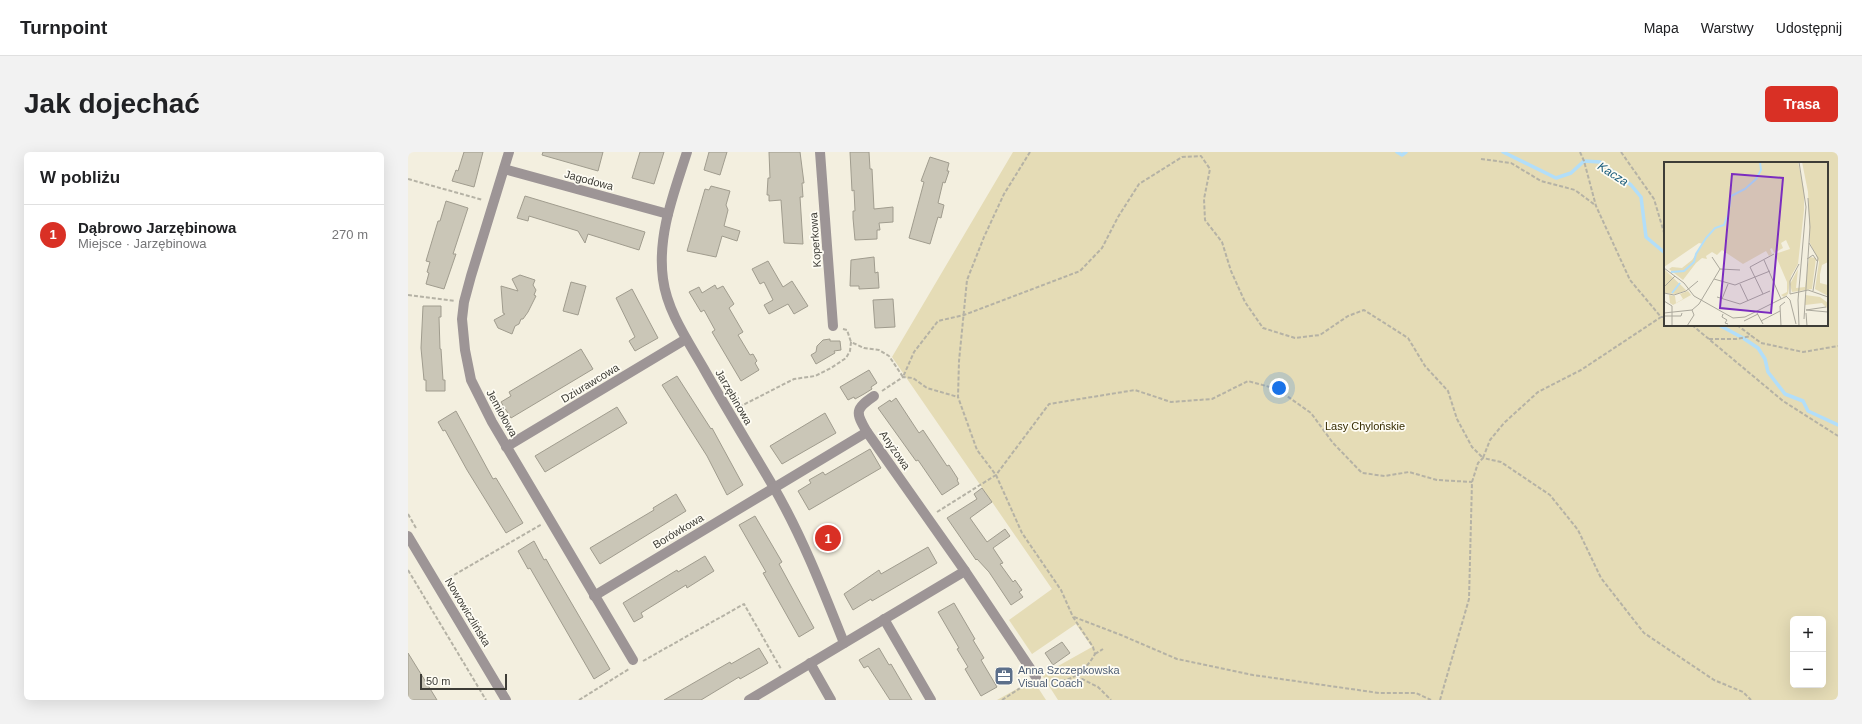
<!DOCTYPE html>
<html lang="pl">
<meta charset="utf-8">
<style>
:root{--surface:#fff;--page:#f2f2f2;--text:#202124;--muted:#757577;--line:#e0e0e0;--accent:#d93025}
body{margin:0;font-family:Helvetica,sans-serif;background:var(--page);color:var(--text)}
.controls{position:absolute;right:12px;bottom:12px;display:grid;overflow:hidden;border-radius:6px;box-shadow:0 4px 16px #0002}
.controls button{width:36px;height:36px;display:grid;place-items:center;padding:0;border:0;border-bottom:1px solid var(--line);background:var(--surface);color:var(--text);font:20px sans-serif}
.scale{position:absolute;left:12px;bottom:10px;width:87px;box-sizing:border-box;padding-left:4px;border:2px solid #3e3d37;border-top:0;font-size:11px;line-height:14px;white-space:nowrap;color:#3e3d37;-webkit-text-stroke:3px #fefcf3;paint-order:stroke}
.you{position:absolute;left:871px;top:236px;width:14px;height:14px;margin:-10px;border:3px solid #fff;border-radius:50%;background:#1a73e8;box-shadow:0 0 0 6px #1a73e833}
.badge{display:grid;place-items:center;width:26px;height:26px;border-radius:50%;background:var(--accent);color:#fff;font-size:13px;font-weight:700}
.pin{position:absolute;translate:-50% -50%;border:2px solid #fff;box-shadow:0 1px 4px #0006}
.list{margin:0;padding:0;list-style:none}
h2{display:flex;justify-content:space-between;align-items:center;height:52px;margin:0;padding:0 16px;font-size:17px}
h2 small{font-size:13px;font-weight:400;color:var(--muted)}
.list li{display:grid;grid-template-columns:26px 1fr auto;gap:12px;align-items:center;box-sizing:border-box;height:60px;padding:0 16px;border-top:1px solid var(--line)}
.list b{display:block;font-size:15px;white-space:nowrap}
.list p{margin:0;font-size:13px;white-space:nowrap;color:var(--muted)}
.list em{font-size:13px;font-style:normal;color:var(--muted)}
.map{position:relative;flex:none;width:1430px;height:548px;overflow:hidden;border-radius:6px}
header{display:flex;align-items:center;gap:24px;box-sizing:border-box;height:56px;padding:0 20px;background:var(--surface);border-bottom:1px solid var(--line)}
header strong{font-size:19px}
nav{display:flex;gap:22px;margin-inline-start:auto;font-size:14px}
.intro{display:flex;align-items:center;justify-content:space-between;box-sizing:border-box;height:96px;padding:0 24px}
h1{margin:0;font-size:28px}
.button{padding:10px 18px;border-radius:6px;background:var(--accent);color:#fff;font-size:14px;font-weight:700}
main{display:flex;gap:24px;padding:0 24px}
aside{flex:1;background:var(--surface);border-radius:6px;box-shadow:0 4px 16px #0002}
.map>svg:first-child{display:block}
.green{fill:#e5dcb6;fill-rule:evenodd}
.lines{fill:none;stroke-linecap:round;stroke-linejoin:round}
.stream{stroke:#b2def9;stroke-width:3.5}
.building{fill:#cac6b7;stroke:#a09c8e}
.path{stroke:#b5b2a5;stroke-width:2;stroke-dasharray:4 2;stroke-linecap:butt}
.minor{stroke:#9d9596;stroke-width:10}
.labels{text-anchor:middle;stroke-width:3.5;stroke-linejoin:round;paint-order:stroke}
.street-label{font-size:11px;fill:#3e3d37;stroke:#fefcf3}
.park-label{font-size:11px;fill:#352b00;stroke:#fefcf3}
.service-label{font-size:11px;fill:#4e5e75;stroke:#fefcf3;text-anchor:start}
.water-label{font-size:12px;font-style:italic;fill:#175a7a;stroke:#fefcf3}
.inset-river{fill:none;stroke:#b2def9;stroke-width:2}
.inset-road{fill:none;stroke:#aba89c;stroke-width:1}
.view{fill:#7b2cbf;fill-opacity:0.15;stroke:#7b2cbf;stroke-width:2}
.inset-edge{fill:none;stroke:#3e3d37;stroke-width:2}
</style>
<header>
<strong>Turnpoint</strong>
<nav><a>Mapa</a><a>Warstwy</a><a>Udostępnij</a></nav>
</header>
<div class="intro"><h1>Jak dojechać</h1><a class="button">Trasa</a></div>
<main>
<aside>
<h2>W pobliżu<small></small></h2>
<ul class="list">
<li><span class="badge">1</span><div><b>Dąbrowo Jarzębinowa</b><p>Miejsce · Jarzębinowa</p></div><em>270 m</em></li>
</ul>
</aside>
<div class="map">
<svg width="1430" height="548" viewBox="0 0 1430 548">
<rect width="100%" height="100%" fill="#f3efdf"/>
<g class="green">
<path d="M605,0H1430V548H650L634,523L684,495L668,472L624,502L601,468L644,437L484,205ZM1257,11H1419V173H1257ZM1385,467H1415V533H1385Z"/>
<polygon points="625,528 638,548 589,548"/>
</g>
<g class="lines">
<g class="stream">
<polyline points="989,0 994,3 998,0"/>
<polyline points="1095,0 1148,26 1163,21 1176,9 1192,10 1223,33 1233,45 1238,85 1257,101"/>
<polyline points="1311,173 1335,186 1350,196 1357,207 1360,220 1377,242 1395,249 1400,259 1430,273"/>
</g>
</g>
<g class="building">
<polygon points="56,0 75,0 66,35 44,29 48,18 50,19"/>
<polygon points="135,0 195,0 190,19 134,3"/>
<polygon points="232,0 256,0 246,32 224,26"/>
<polygon points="301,0 319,0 312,23 296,18"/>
<polygon points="361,0 392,0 396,31 394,31 395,45 392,45 395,92 376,91 373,48 361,49 361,43 359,43 360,26 362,26"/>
<polygon points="442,0 461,0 462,17 464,17 466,57 485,55 485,70 471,71 472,78 469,78 469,87 447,88 445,66 445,59 447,59 446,38 444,39"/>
<polygon points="522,5 541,11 539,19 541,19 537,31 535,30 530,51 536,53 533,66 530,65 522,92 501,86 516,30 513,29"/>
<polygon points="303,34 322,39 318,53 320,58 316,74 332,79 329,89 314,84 308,105 279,99 297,37 301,38"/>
<polygon points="117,44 237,80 231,98 180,82 177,91 170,79 121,64 120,69 109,66"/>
<polygon points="38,49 60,56 45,102 48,102 36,137 18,132 21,121 19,120 22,110 18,109 30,69 32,69"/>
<polygon points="466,105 467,121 470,120 471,136 451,137 451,134 442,134 443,108"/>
<polygon points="360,109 375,135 384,129 400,154 386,162 380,152 361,162 356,153 365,148 356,130 352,132 344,117"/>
<polygon points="112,123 127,128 125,133 128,138 126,143 128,144 120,160 115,167 113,167 111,172 107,174 104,182 90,176 86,168 97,162 95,161 93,134 110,139 104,127"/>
<polygon points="163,130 178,134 170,163 155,159"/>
<polygon points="307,133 309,137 315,134 326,152 321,156 335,180 330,183 342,203 345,202 349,209 347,211 351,218 333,229 304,180 307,178 296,158 293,160 281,140 291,135 294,141"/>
<polygon points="224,137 250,186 227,199 221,189 227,185 208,146"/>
<polygon points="485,147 487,175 467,176 465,148"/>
<polygon points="15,154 33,154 33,165 31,165 32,197 33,197 35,228 37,228 37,239 18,239 18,228 16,228 13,196"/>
<polygon points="422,187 422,189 432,189 433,198 426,199 427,201 408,212 403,203 408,200 409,194 415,188"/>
<polygon points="173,197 185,217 103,266 93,250 103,244 101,240"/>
<polygon points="461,218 469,231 463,235 464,237 456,242 447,247 446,245 440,248 432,235"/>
<polygon points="269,224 303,277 304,276 335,333 319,343 299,304 254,233"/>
<polygon points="488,246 511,281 515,278 539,314 541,313 550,327 549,328 551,332 534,343 510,308 508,309 470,256 482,248 483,250"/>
<polygon points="209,255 219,271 137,320 127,304"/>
<polygon points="48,259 80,318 85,327 88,326 115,371 98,381 59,318 37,278 35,279 30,270"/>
<polygon points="417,261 428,281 374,312 362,294"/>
<polygon points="462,297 473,316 401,358 390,339 403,331 401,328 415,320 417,323"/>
<polygon points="574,336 584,350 562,366 579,390 597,377 602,384 585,396 595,411 592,412 605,430 607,428 614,438 611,440 615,445 603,453 581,420 569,407 568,408 539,366 569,347 566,342"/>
<polygon points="268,342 278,359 192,412 182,396 246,358 245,356"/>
<polygon points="347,364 374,410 371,412 406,476 391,485 355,421 358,420 331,373"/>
<polygon points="126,389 136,408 138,407 143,416 202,517 186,527 122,416 120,417 110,399"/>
<polygon points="520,395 529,411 464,449 463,447 445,458 436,442 471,418 473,422"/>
<polygon points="297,404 306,419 279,436 278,433 233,461 235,465 226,470 215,451 269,418 270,420"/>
<polygon points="546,451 567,487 565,488 576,506 573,508 589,535 573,544 557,517 560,515 549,497 551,496 530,460"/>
<polygon points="654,490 662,501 645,513 637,501"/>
<polygon points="351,496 360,511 332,527 331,525 293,548 256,548 322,510 323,512"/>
<polygon points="471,496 481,513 483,512 504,548 482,548 460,514 456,516 451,508"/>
<polygon points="0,501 21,535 29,548 0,548"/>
</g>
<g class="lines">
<g class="path">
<path d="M622,0L596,42L576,85L559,128L551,209L550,245L569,298L588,323L614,381L653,438L665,465L685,495L687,502C676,521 661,533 638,528"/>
<polyline points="1172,0 1176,9 1188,54 1222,128 1253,165 1257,165"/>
<polyline points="1213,0 1246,47 1257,84"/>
<polyline points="1073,7 1103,11 1133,29 1167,38 1187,53"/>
<polyline points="0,27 75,48"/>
<polyline points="0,143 47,149"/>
<polyline points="1284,173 1375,249 1430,284"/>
<polyline points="1329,173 1353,191 1395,200 1430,194"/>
<polyline points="435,177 439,178 443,190"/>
<polyline points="1301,187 1328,187 1344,184"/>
<polyline points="474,239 495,225 505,226 519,236 550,245"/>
<polyline points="331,255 386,227 407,224 423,216 438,206 442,199 443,190 456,196 471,198 481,204 495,225 506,200 530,169 556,163 672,119 694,96 710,65 731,32 774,5 793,4 802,17 796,47 797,68 814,90 823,119 837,150 855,176 887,186 912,183 940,164 956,158 1000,186 1017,214 1040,239 1049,267 1064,295 1075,306 1082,288 1096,271 1130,240 1173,218 1253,165"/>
<polyline points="529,360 588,323 641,252 727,238 763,250 804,247 840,229 869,237 903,261 925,291 954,321 977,324 1001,320 1029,328 1064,330"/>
<polyline points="0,362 8,376"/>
<polyline points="0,418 78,548"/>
<polyline points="41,426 134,372"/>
<polyline points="666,465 713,483 769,507 845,523 971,541 1008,541 1023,548"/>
<polyline points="687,502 695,497"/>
<polyline points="235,509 336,452 373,517"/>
<polyline points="668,524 690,535 703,548"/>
<polyline points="171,548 221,517"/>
<polyline points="594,548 620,531"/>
<polyline points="1032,548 1061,447 1064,330 1070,311 1075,306 1093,310 1142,343 1170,378 1193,426 1236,481 1306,528 1335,540 1343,548"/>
</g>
<g class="minor">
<polyline points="101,0 63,124 56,150 54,167 57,198 63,228 84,270 225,508"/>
<path d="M279,0C266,41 249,83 255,127C259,159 280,189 296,217C318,256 342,295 365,334C394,384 415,438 436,491"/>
<polyline points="412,0 425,174"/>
<polyline points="96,17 260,62"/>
<path d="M459,280C447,260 447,257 466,244"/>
<polyline points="98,295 278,187"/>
<polyline points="0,384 98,548"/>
<polyline points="186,444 459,280 557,419 628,525"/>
<polyline points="476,467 523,548"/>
<polyline points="402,511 423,548"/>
<polyline points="341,548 557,419"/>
</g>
</g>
<defs>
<symbol id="office-square" viewBox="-11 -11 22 22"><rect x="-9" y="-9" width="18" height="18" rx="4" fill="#5c6f8a" stroke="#fefcf3"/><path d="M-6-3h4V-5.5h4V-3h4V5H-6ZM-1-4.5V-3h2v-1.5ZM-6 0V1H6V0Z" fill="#fff"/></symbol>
</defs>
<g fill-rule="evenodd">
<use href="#office-square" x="585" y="513" width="22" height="22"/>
</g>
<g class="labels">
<g class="street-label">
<text transform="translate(181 28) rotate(15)" y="4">Jagodowa</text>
<text transform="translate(407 88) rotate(-94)" y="4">Koperkowa</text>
<text transform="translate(182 231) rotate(-31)" y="4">Dziurawcowa</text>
<text transform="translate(326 245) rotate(60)" y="4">Jarzębinowa</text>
<text transform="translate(94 261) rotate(61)" y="4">Jemiołowa</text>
<text transform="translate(487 298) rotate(55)" y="4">Anyżowa</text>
<text transform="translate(270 379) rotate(-31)" y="4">Borówkowa</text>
<text transform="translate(60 460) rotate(59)" y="4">Nowowiczlińska</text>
</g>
<g class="park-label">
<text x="957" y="278">Lasy Chylońskie</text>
</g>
<g class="service-label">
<text x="610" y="522">Anna Szczepkowska<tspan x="610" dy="13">Visual Coach</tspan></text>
</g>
<g class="water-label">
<text transform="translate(1205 22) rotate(33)" y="4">Kacza</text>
</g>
</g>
<g transform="translate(1256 10)">
<rect width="164" height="164" fill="#f3efdf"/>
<path d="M0,0H134L140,28V48L134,102L127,114L124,132L120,135L117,133L123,130V120L111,92L126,87L122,78L117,81L119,86L110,91L108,86L106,87L108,92L105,94L102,89L79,102L58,88L53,93L48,90L42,94L43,97L38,96L32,101L19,118L5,107L8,105L18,106L28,98L39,82L35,81L0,105ZM138,0H164V100L158,103L156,112V121L164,123V134L151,127L155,100L146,81L144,30ZM145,95L152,96L148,127L128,130L126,122L134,107L132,126L141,125ZM0,107L22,128H23L12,132L0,131ZM24,129L27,133L9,143L6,141L5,133L11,134L12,141L19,137L16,132ZM141,133L156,135L164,141V147L158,141L141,143Z" fill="#e5dcb6"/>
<path class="inset-river" d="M7,110L20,109L30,100L32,92L42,76L51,66L60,63L64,53L67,34L81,27L92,17L97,8L96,0M8,131L16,121"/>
<path class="inset-road" d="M135,0L142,45L134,138L135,164M145,81L154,96L149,129M48,95L56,107M143,97L149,93L153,99M100,98L117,137M0,106L20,121L30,134L69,156L81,155L123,134M50,117L71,123L106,109M76,122L84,139M0,125L11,114M0,131L10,133L22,129L34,119M99,132L86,105L110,92M126,132L144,128L164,135M126,132V119L135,102M122,134L126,138L132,162M53,135L76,142L106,129M58,137L64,122M0,139L8,144V164M142,148L164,150M142,148L162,145M0,151L28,148L35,142L56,107L76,108M93,151L99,162M142,151L143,164M59,152L58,155L63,158L61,161L64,162M0,154H17L18,151M140,157L146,65L144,36M80,159L94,152M97,159L116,149M23,164L30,153L28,148M117,164L116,144L121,140"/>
<path class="view" d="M68,12L119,16L107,151L56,146Z"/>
<rect width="164" height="164" class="inset-edge"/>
</g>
</svg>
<div class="controls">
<button>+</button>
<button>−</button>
</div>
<div class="scale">50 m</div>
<div class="you"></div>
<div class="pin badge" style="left:420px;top:386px">1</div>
</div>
</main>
